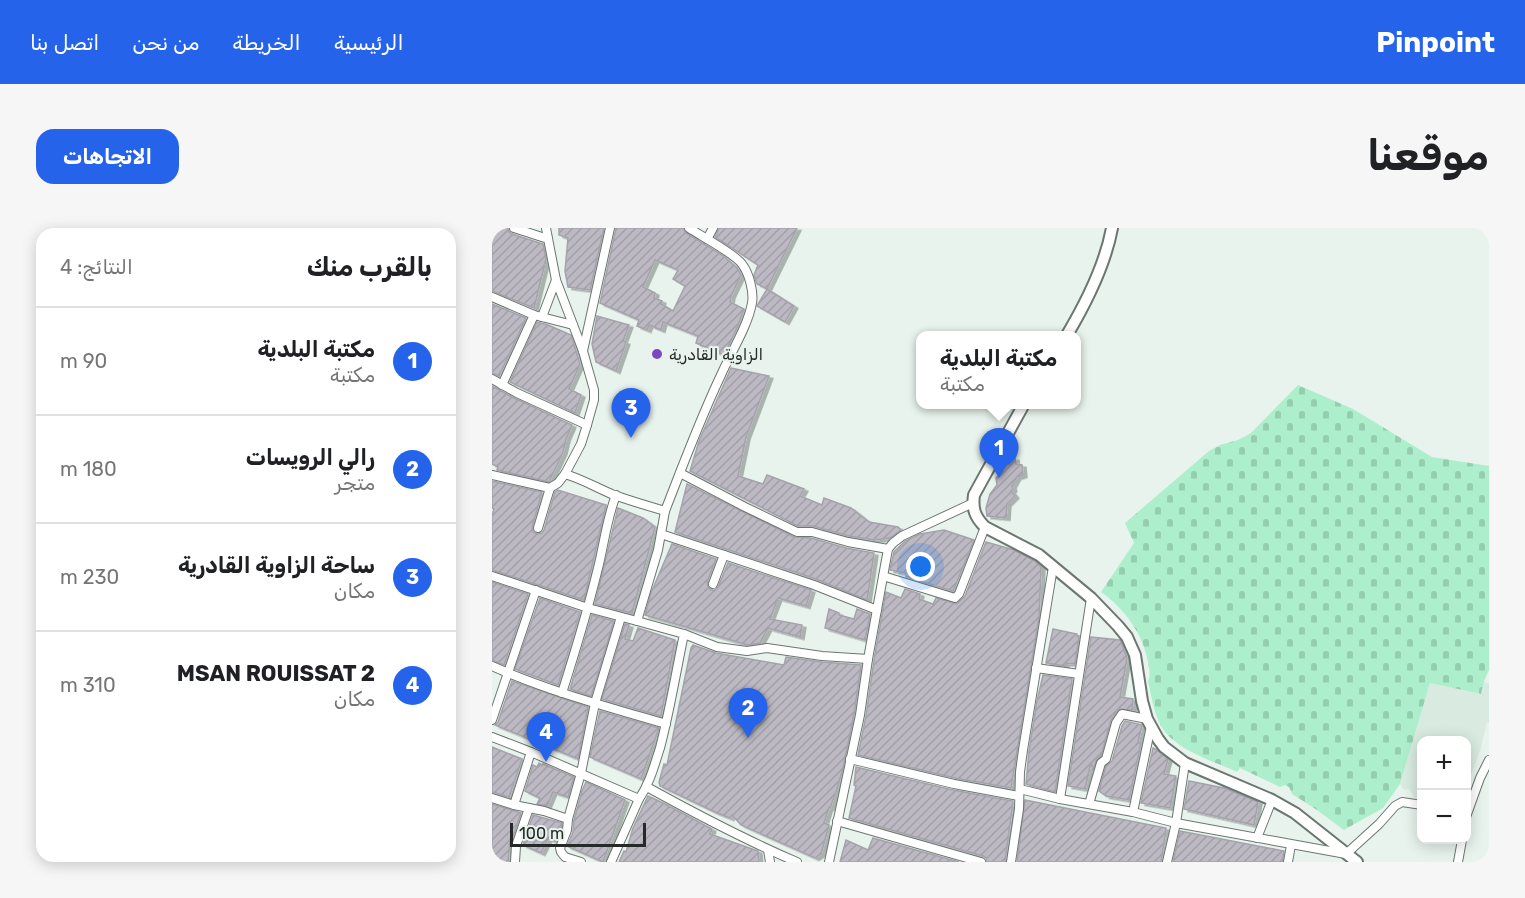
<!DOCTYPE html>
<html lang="ar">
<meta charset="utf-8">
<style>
:root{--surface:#fff;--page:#f6f6f6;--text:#202124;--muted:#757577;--line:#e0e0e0;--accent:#2563eb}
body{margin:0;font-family:Rubik,"Noto Sans Arabic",sans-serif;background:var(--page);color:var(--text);direction:rtl}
.controls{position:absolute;right:18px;bottom:18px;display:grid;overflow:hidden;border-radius:12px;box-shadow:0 3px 15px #0003}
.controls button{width:54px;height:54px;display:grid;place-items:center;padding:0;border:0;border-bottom:2px solid var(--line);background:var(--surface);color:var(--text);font:30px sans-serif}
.scale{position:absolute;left:18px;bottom:15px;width:136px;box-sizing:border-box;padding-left:6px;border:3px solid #252927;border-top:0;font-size:16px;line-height:21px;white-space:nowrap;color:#252927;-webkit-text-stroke:4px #e8f3ed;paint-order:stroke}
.you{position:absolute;left:429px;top:339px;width:21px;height:21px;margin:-15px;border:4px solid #fff;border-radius:50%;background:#1a73e8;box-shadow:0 0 0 9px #1a73e833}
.badge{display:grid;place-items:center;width:39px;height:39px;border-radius:50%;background:var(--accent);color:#fff;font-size:20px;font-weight:700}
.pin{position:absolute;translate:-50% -50px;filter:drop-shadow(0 2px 3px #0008)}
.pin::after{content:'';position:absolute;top:32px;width:21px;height:18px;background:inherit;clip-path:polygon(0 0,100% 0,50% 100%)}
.popup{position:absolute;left:424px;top:103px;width:165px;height:78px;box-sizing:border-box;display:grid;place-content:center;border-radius:12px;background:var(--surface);filter:drop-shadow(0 2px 4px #0005);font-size:20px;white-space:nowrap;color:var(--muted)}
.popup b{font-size:22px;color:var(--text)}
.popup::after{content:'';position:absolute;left:50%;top:100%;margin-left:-12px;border:12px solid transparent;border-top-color:var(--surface)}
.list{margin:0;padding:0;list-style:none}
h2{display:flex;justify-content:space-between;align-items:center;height:78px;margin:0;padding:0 24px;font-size:26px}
h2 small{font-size:20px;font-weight:400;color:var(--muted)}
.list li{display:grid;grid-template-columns:39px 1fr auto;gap:18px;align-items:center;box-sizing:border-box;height:108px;padding:0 24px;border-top:2px solid var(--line)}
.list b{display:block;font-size:22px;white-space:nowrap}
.list p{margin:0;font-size:20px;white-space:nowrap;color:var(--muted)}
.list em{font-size:20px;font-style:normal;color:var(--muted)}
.map{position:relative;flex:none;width:997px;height:634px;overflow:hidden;direction:ltr;border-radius:18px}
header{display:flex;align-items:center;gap:36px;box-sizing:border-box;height:84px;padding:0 30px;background:var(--accent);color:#fff}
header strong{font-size:28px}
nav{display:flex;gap:33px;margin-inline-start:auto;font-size:21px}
.intro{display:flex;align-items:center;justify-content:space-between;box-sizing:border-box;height:144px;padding:0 36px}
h1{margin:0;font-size:42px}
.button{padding:15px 27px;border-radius:18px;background:var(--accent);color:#fff;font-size:21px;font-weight:700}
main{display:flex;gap:36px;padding:0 36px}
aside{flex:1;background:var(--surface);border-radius:18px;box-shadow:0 3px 15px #0003}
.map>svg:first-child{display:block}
.built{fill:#d9ebe0}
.cemetery{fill:url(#cemetery-stones)}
.building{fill:url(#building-hatch);stroke:#a5a2ab;stroke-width:1.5;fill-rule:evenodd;filter:url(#shadow)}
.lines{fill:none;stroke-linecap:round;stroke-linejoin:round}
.street-casing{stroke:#6c7670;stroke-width:10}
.secondary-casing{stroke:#6c7670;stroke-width:14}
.street{stroke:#fff;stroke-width:8}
.secondary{stroke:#fff;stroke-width:10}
.poi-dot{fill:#7c48bf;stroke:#e8f3ed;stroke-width:2}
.labels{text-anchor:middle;stroke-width:4.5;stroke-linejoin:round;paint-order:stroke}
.poi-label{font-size:16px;fill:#252927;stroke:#e8f3ed;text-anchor:start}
</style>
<header>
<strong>Pinpoint</strong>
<nav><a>الرئيسية</a><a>الخريطة</a><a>من نحن</a><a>اتصل بنا</a></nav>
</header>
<div class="intro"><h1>موقعنا</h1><a class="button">الاتجاهات</a></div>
<main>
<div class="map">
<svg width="997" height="634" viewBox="0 0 997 634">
<defs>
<pattern id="cemetery-stones" width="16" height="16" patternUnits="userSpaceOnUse" patternTransform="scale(1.5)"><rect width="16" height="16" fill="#adefcc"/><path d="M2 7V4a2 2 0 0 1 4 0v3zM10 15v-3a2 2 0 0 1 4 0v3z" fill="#95cdaf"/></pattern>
<pattern id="building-hatch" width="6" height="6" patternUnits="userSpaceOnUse" patternTransform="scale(1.5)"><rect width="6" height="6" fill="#bcb9c2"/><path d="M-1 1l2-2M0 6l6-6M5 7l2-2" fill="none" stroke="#a19fa7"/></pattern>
<filter id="shadow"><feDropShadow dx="4" dy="2.5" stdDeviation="0" flood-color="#0004"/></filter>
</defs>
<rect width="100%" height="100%" fill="#e8f3ed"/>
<polygon class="built" points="992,453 997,456 997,495 995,494 988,523 975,558 974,512 930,512 929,571 923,570 917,561 912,562 908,556 938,455 988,466"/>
<path class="cemetery" d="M806,157L861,181L940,229L997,238V442L992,453L989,466L938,455L908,556L891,580L852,602L822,580L800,566L797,559L793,557L788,559L748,540L745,544C721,533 683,522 669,498C662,485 659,467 656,453C659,447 657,441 656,434C651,406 633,381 609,364L642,315L633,295L717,223L728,217L746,212L759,205Z"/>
<g class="building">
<polygon points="0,0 16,0 17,4 20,6 51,16 54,31 42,80 0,63"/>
<polygon points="67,0 112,0 98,62 76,59 73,43 76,10 67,7"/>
<path d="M124,0H191L194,5L230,27L245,40L249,47L239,68L238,74L252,81L245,100L232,127L204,115L206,108L171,94L169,102L157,97L155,102L145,98L147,92L108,75ZM163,32L186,42L181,51L193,58L181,83L169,76L170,73L162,70L163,65L151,59Z"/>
<polygon points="227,0 305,0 275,61 265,56 262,47 266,37 223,9"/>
<polygon points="275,61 302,78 293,94 265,78"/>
<polygon points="0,76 34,90 7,148 0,145"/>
<polygon points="105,88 137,97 131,113 134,114 124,143 104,134 100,116"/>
<polygon points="45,94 56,97 79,107 88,136 77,161 89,167 83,185 18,154"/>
<polygon points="239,140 277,148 254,209 246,248 271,256 275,247 312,261 308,268 330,277 332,270 359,280 377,294 406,299 409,302 398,310 382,312 357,308 321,298 306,298 198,243 207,213"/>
<polygon points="0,158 22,170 80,197 74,211 71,224 57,254 5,242 6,239 0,236"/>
<polygon points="523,230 524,236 530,237 531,247 525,249 520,258 521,261 519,263 523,268 515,276 514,290 495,288 494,280 498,266 505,257 504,250 510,243 510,231"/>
<polygon points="0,253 50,264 40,299 41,304 45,306 50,305 52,302 63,264 66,262 114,277 92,372 0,342 0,287 2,281 0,280"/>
<polygon points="195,256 302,309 319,310 354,320 382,325 375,372 324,351 183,304"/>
<polygon points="126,280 151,290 163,299 140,385 103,376"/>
<polygon points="452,302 482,312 461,363 414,349 414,345 398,342 402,324 413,313 428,306"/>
<polygon points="494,314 522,322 543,333 549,339 547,389 519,560 463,550 366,527 374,488 382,432 394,364 409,370 413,361 428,366 427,371 441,376 444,370 465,376 473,368"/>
<polygon points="180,316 224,331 215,354 216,359 219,362 223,362 226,359 236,335 319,362 314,378 286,370 278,391 310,397 308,409 276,400 268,415 256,417 153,387 159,365"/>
<polygon points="0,354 36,366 12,437 0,432"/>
<polygon points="48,370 88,384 66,457 23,441"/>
<polygon points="337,381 347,385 347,387 362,391 365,381 378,386 373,412 333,400"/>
<polygon points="100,387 122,393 99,468 78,461"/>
<polygon points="133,396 137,397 133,411 141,413 146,400 183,412 169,488 110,471"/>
<polygon points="561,401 585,406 585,408 587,408 583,436 573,435 573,438 554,435"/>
<polygon points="599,409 628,412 629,414 635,430 628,469 641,471 640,482 627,481 619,492 609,528 604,533 601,542 599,534 593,561 576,558"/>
<polygon points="201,417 224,425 292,437 294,429 330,434 369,437 362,486 351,540 345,561 338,580 337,579 332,595 337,597 329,626 323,630 249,597 240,587 238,590 225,585 168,558 167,554 172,536 175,537 199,420"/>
<polygon points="551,447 580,451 563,564 534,556 537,523 545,473"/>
<polygon points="20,453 96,479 86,531 3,497 6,494"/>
<polygon points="108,483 167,500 149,551 98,529"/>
<polygon points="633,493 650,497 646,514 649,515 637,572 614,568 607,563 614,538 620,533 630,498"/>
<polygon points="0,519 30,531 17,569 0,564"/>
<polygon points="661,520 665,522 676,531 672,546 684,548 678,580 649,575"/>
<polygon points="47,535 50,537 51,536 82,549 76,569 61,564 55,578 45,576 48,570 33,563 41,537 45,539"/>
<polygon points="364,539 461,562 521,573 513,634 495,634 494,630 491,628 357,590 364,558 362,557"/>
<polygon points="697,553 732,560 766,574 762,597 692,581"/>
<polygon points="94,554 133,572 111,634 75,618 81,604 82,592 90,563"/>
<polygon points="156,568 171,575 220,601 218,606 266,623 267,634 127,634 132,623 134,624 141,600"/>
<polygon points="533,572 674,600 669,634 525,634"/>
<polygon points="0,576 29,585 20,611 18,611 16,634 0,634"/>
<polygon points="41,587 70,595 69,601 64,613 56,611 49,625 31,617"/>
<polygon points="688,603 792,623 790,634 681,634"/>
<polygon points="381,610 467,634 348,634 354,612 376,622"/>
</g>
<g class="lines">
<defs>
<g id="street">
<polyline points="22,0 56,11"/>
<polyline points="215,11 221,0"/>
<polyline points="0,69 42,87 81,97"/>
<polyline points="50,89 64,52"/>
<polyline points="91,123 118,0"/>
<polyline points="0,151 25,165 95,197"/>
<polyline points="10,157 42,87"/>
<polyline points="188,245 253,279 305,304 320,304 356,314 396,321"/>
<polyline points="0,247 58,260 66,255 73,246 89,216 95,197 102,172 102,162 91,123 64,52 54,0"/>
<path d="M173,283C191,237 208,191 229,147C238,126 256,98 260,75C262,64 257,45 250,36C242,25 209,8 197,0"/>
<polyline points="46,300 58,260"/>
<polyline points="169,306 322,357 385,382"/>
<polyline points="0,348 96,380 145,393"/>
<polyline points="391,348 463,370 467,366 493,299"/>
<polyline points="221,356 232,327"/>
<polyline points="192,406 225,419 255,423 275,420 330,428 376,431"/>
<path d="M0,438C56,463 116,479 174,496"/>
<polyline points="544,440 587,446"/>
<path d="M70,465C83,424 95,385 105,344C112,318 114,293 124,267"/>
<polyline points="0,492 44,362"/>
<path d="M0,509L39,524L147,571C158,555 162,538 168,520C178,482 184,444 192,406L145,393L166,322L173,283C156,278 139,273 122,267C105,260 90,251 73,246"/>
<polyline points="39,524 22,577 52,583 76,591"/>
<polyline points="358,531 462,556 527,568"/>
<path d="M155,559C204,586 253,612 305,634"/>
<polyline points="528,561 568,571 641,584 684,595 854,626 887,596 903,578 910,574 930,577"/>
<polyline points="0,570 22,577"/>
<polyline points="568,571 599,370"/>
<polyline points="597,576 609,535 614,531 624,495 630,486 655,491"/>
<polyline points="641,584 659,498"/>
<polyline points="974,589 988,550 997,532"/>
<polyline points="345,593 489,634"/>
<polyline points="765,610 780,572"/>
<polyline points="276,622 278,634"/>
<polyline points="23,634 24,618 37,580"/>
<polyline points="89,634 73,629 69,624 68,620 75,602 76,591 89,545 103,475 129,389"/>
<polyline points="119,634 147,571"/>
<polyline points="337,634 368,487 376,431 396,321 401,315 410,308 481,275"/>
<polyline points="519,634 527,581 528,544 531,522 561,339"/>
<polyline points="675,634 684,595 693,535"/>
<polyline points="796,634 799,617"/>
<polyline points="966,634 970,612"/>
</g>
<g id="secondary">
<path d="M575,107C594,75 613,38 620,0"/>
<path d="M532,176L482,267C480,281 483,289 493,299L547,327L599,370L626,398L635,409L643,427L650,473L655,491L666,511L672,519L693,535L780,572L803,585L865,634"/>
</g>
</defs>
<use href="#street" class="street-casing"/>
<use href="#secondary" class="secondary-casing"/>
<use href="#street" class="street"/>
<use href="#secondary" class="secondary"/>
</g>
<circle class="poi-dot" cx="165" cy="126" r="6"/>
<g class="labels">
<g class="poi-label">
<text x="177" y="132">الزاوية القادرية</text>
</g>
</g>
</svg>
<div class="controls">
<button>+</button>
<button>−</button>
</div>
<div class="scale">100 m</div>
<div class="you"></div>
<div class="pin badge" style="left:507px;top:250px">1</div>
<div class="popup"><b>مكتبة البلدية</b>مكتبة</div>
<div class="pin badge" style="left:256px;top:510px">2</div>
<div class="pin badge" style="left:139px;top:210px">3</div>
<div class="pin badge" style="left:54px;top:534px">4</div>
</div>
<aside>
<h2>بالقرب منك<small>النتائج: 4</small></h2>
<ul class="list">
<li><span class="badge">1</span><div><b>مكتبة البلدية</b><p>مكتبة</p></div><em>90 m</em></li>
<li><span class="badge">2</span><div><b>رالي الرويسات</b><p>متجر</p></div><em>180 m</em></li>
<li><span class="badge">3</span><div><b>ساحة الزاوية القادرية</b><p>مكان</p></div><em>230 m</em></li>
<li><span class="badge">4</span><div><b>MSAN ROUISSAT 2</b><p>مكان</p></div><em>310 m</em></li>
</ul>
</aside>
</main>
